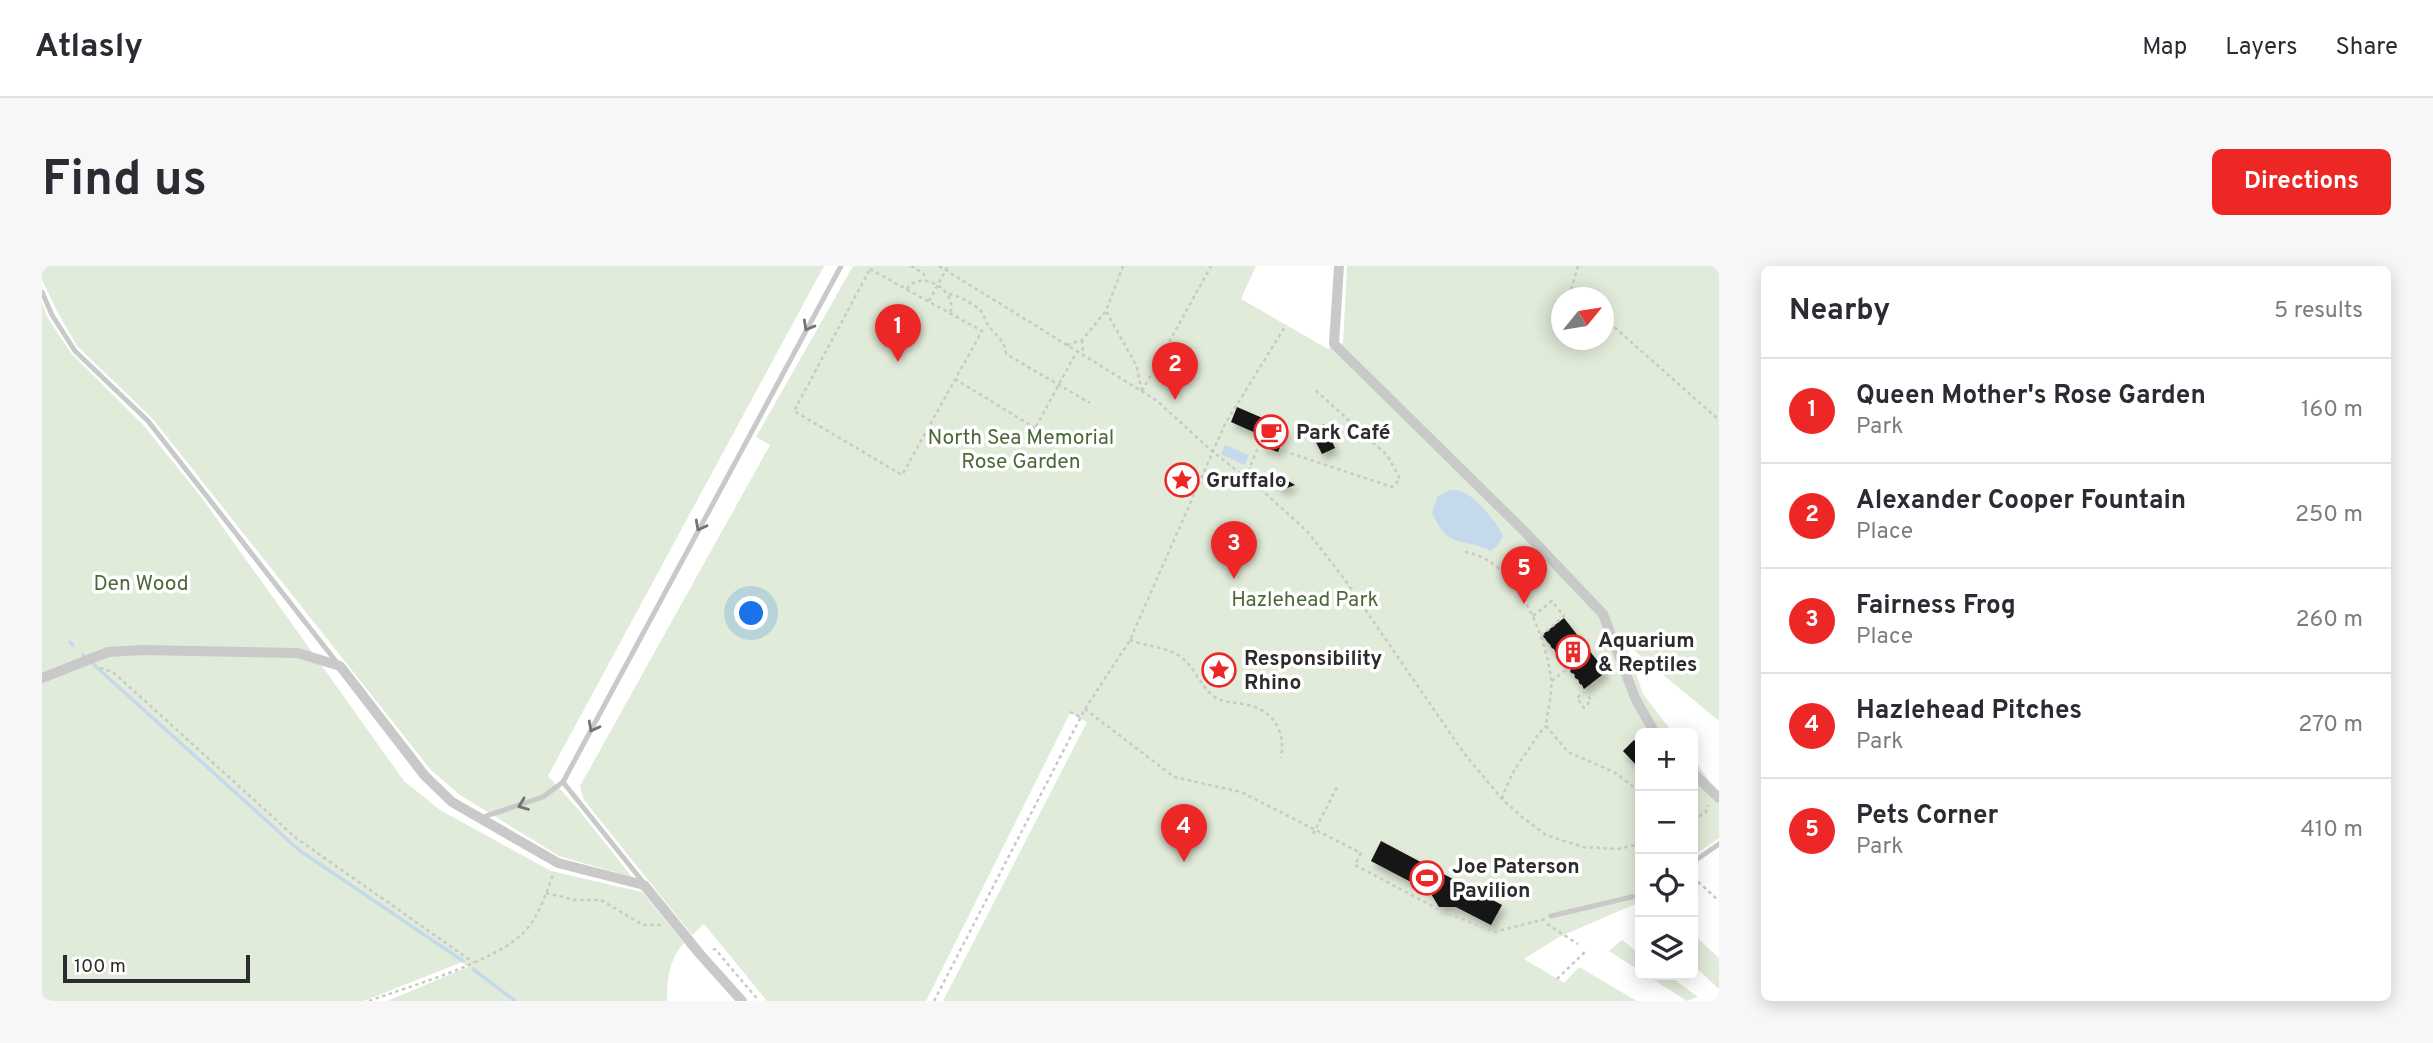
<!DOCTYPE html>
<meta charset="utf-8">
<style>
:root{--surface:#fff;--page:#f7f7f7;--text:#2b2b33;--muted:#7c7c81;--line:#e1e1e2;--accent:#ec2725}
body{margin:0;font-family:Overpass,sans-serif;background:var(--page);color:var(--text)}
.controls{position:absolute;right:21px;bottom:21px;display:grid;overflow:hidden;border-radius:10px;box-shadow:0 4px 18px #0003}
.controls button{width:63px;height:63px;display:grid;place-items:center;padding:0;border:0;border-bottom:2px solid var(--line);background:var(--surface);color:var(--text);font:35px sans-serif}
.compass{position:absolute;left:1509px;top:21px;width:63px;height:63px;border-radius:50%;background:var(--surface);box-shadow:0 4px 18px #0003;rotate:60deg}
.scale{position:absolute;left:21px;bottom:18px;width:187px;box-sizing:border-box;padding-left:7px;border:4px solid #2c2c2c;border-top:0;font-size:19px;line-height:24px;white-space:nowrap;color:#2c2c2c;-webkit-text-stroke:5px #fff;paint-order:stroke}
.you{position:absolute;left:710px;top:348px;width:24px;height:24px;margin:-18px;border:5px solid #fff;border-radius:50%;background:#1a73e8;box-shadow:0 0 0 10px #1a73e833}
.badge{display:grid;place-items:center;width:46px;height:46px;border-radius:50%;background:var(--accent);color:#fff;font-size:23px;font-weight:700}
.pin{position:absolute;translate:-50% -58px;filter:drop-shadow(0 2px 4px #0008)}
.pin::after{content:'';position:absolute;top:37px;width:24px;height:21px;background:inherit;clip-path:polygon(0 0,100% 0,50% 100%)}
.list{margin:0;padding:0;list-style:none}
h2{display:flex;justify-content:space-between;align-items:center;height:91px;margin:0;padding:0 28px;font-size:30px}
h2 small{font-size:23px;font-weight:400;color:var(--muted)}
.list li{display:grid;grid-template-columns:46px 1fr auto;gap:21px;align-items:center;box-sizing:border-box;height:105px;padding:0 28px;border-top:2px solid var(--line)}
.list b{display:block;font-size:26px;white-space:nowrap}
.list p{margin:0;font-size:23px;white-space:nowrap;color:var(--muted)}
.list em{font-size:23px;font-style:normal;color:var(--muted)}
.icon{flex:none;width:38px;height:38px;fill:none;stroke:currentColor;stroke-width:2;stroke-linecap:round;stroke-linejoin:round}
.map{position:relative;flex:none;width:1677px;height:735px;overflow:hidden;border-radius:10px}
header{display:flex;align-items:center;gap:42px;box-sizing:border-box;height:98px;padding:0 35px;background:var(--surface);border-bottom:2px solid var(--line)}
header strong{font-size:33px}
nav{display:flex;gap:38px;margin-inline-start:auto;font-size:24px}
.intro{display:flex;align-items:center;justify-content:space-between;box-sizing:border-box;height:168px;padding:0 42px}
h1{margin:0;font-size:49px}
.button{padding:18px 32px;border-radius:10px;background:var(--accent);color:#fff;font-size:24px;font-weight:700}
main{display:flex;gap:42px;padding:0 42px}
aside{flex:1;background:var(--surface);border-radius:10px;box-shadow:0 4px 18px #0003}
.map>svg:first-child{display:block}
.green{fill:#e1ebd9;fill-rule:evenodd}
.water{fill:#c4d9ec}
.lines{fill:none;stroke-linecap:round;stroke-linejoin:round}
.stream{stroke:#c4d9ec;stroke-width:3.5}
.building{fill:#131313;filter:url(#shadow)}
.path{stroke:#c9c9c9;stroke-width:2.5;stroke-dasharray:3.5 3.5;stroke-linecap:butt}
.lane{stroke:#c9c9c9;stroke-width:5}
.street{stroke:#c9c9c9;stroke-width:10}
.oneway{stroke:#737373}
.labels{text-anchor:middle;stroke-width:7;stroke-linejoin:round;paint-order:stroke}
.poi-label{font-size:21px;font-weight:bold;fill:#2c2c2c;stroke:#fff;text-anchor:start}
.park-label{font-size:21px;fill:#4b6938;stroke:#fff}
</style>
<header>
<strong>Atlasly</strong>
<nav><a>Map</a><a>Layers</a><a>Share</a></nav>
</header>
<div class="intro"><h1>Find us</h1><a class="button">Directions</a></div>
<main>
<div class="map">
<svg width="1677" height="735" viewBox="0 0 1677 735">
<defs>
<filter id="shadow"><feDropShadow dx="3.5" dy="6" stdDeviation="3.5" flood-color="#0004"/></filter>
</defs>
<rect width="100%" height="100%" fill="#fff"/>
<g class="green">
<polygon points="0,0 782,0 506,510 536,543 590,611 517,590 418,529 389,504 110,152 35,80 15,45 0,14"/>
<path d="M811,0H1214L1199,33L1286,83L1301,77L1305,0H1677V455L1584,378L1601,428L1631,467H1598V636L1517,671L1482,693L1522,717L1537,701L1595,735H901L1045,456L1028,447L884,735H725L662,658L650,669L542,534L538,520L728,179L714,171ZM1520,32H1562V74H1520Z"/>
<path d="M0,37L6,52L29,87L102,160L160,232L362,515L398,544L509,605L600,626L642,677C627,694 625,713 625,735H345L426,701L420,696L322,735H0Z"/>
<polygon points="1651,492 1677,529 1677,572 1651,590"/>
<polygon points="1651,668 1677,692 1677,723 1651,699"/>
<polygon points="1580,674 1598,688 1598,705 1567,685"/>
<polygon points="1604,709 1626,709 1656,731 1645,735"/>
</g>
<g class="water">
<polygon points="1183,179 1207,189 1203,199 1179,188"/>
<path d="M1408,224C1411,224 1415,224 1419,225C1433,230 1456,257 1461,270L1455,280L1449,285C1418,270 1406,284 1390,246L1396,230Z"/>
</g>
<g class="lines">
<g class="stream">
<polyline points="28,376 31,379"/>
<polyline points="41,389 257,584 421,695"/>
<polyline points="431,703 473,735"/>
</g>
</g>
<g class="building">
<polygon points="1195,141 1246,163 1236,186 1219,180 1223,171 1189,156"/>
<polygon points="1282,158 1293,182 1280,188 1268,164"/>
<polygon points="1243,213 1253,219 1242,223 1231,217"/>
<polygon points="1522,352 1564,406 1542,423 1500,369"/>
<polygon points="1592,474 1598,480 1598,503 1581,485"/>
<polygon points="1339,575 1460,639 1449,659 1414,641 1397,641 1388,626 1329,595"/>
</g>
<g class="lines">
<g class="path">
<polyline points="869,0 881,7 884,14"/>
<polyline points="897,0 1114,134 1170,185 1223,227 1266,266 1303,314 1421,486 1460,533 1480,551 1504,569 1541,581 1575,583 1598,578"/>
<polyline points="1081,0 1064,45 1094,99 1100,125"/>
<polyline points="1536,0 1529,24 1538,32"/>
<polygon points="828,3 940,65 860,209 752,145"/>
<path d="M865,23C878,2 917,25 908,47"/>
<path d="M907,28C917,30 930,37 938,44C942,48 943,55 946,59C953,69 963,74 964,88L1048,137"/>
<polyline points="887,35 906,0"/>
<polyline points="1562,52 1677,154"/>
<polyline points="1040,74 1041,88"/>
<polyline points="1025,79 1040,74 1064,45"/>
<polyline points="913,113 993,162"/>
<polyline points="1100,125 1169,0"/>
<polyline points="984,179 1034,87"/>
<polyline points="1242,185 1350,221 1358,213 1345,189 1271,122"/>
<polyline points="1203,212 1221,170"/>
<polyline points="1226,218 1231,222 1237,220"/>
<path d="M1423,286C1474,294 1503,367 1509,412C1511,426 1505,445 1504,460L1526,486L1572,506L1598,526"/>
<polyline points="1491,350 1510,335 1522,350 1499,370 1526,402 1510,415"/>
<path d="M1088,374C1103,380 1126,381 1139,391C1152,401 1158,418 1170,429C1180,437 1189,436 1201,438C1231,443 1244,464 1239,492"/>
<polyline points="58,402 71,406 254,572 431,696"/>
<polyline points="1526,402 1549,434 1542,442 1535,432 1543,425"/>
<polyline points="1043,443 1132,511 1199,526 1319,587 1313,599 1396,643 1452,666 1503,653"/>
<polyline points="1028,446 1038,451"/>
<path d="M1460,533C1468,510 1473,502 1487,483C1493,474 1496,467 1504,460"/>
<polyline points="1651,554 1664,546 1666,539"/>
<polyline points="1271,568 1295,521"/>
<polyline points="1651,611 1677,635"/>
<polyline points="504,627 533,634 559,634 601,659 619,659"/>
<polyline points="1505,658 1536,678"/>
<polyline points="671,684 673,683 717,735"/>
<polyline points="1515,713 1545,684"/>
<path d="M327,735C368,720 450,697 480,668C497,652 504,627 512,606"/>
<polyline points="892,735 1043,443 1088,374 1183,158 1244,59"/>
</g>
<g class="lane">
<polyline points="0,26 10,49 33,85 106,155 296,398"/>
<polyline points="441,551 501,531 521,516"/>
<polyline points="1651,596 1677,578"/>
<polyline points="601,616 521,516 799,0"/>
<polyline points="1509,650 1598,629"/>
</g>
<g class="street">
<polyline points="1297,0 1292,78 1483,266 1561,348 1594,434 1613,467"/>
<polyline points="0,412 66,386 101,384 256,387 298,400 383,510 410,536 516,597 602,619 657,687 700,735"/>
<polyline points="1651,507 1677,532"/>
</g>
</g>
<defs><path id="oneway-chevron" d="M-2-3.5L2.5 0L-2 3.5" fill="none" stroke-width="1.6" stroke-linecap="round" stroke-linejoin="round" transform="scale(1.75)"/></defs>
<g class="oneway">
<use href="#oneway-chevron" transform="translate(766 60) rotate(119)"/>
<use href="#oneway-chevron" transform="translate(658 260) rotate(118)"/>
<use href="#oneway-chevron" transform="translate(551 461) rotate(118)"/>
<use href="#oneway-chevron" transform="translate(481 539) rotate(159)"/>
</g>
<defs>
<symbol id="cafe-ring" viewBox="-11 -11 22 22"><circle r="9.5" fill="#fff" stroke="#ec2725" stroke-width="1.5"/><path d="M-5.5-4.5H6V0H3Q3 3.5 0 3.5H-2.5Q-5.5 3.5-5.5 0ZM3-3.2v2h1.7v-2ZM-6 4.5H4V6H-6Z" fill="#ec2725"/></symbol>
<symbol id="sight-ring" viewBox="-11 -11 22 22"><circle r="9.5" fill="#fff" stroke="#ec2725" stroke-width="1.5"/><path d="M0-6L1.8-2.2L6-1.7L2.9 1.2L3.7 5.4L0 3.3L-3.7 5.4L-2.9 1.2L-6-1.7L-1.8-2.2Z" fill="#ec2725"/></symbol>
<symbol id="building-ring" viewBox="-11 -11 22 22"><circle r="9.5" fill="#fff" stroke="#ec2725" stroke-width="1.5"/><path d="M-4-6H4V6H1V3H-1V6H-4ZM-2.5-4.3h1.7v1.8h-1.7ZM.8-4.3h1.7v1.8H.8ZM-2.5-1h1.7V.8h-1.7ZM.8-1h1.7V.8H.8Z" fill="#ec2725"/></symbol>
<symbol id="stadium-ring" viewBox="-11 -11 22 22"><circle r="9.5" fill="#fff" stroke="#ec2725" stroke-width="1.5"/><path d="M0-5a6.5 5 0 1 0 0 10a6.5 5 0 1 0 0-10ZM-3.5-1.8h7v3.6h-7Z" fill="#ec2725"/></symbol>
</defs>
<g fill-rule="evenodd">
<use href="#cafe-ring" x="1210" y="147" width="38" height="38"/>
<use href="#sight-ring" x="1121" y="195" width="38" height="38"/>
<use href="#building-ring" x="1512" y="367" width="38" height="38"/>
<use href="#sight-ring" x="1158" y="385" width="38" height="38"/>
<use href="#stadium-ring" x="1366" y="593" width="38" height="38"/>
</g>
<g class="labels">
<g class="poi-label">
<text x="1254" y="173">Park Café</text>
<text x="1164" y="221">Gruffalo</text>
<text x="1556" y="381">Aquarium<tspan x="1556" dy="24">&amp; Reptiles</tspan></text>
<text x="1202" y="399">Responsibility<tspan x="1202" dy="24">Rhino</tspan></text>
<text x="1410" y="607">Joe Paterson<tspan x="1410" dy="24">Pavilion</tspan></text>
</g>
<g class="park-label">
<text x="979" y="178">North Sea Memorial<tspan x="979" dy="24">Rose Garden</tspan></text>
<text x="99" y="324">Den Wood</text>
<text x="1263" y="340">Hazlehead Park</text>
</g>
</g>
</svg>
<div class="controls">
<button>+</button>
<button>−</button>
<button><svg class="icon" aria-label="locate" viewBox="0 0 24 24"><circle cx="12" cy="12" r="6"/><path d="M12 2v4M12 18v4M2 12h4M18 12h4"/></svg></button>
<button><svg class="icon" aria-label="layers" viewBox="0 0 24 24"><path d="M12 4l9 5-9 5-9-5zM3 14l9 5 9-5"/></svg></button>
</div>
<svg class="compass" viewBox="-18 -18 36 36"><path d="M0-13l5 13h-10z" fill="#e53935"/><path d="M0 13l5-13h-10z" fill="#7c7c81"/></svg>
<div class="scale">100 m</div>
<div class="you"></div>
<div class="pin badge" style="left:856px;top:96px">1</div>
<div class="pin badge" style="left:1133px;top:134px">2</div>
<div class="pin badge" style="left:1192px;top:313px">3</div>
<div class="pin badge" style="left:1142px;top:596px">4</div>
<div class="pin badge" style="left:1482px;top:338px">5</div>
</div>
<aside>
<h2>Nearby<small>5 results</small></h2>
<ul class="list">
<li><span class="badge">1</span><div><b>Queen Mother's Rose Garden</b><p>Park</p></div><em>160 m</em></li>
<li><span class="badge">2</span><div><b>Alexander Cooper Fountain</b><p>Place</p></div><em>250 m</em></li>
<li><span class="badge">3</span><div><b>Fairness Frog</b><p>Place</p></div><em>260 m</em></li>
<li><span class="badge">4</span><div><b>Hazlehead Pitches</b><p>Park</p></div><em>270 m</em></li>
<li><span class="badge">5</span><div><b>Pets Corner</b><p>Park</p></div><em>410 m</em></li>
</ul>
</aside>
</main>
